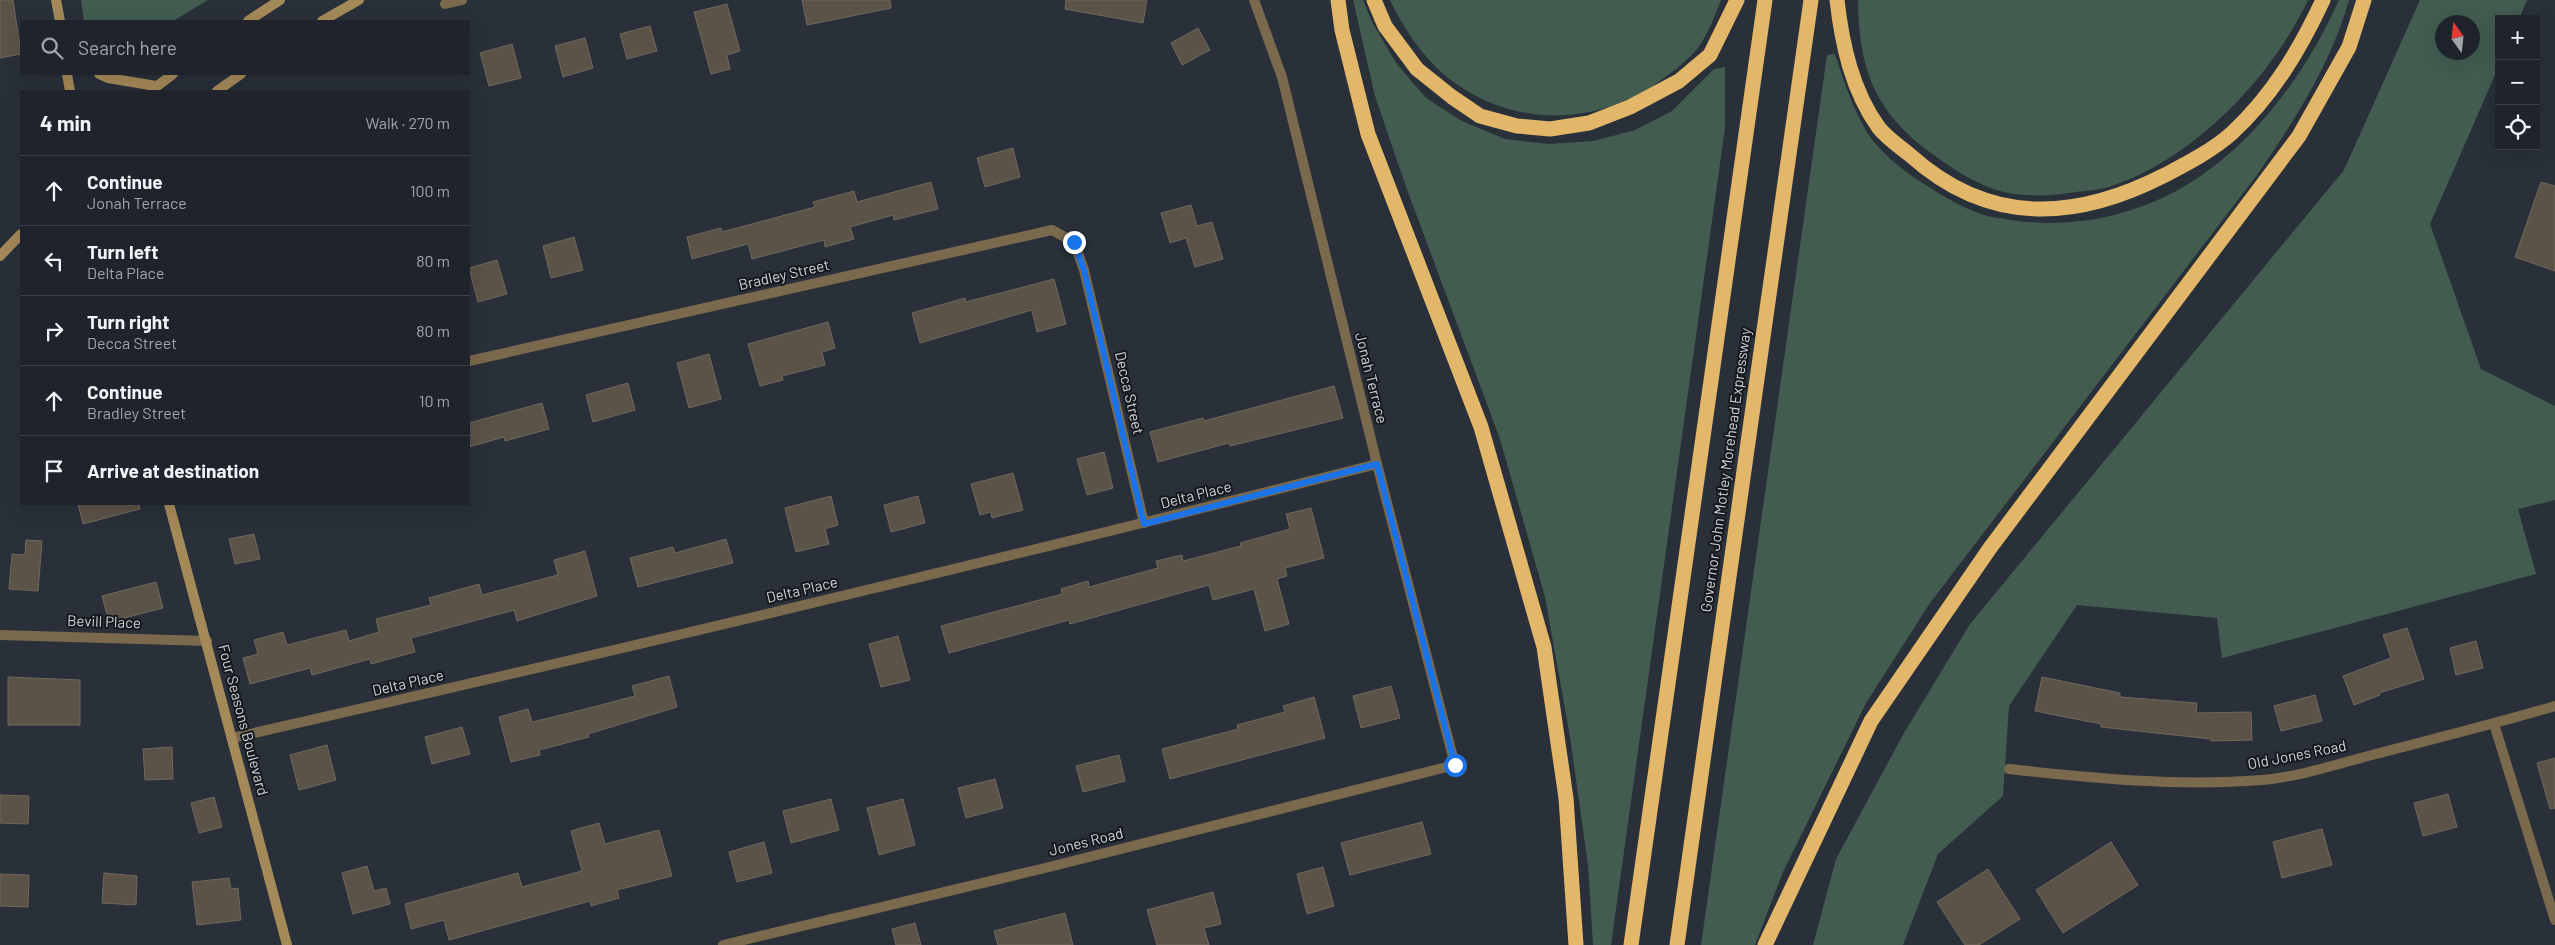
<!DOCTYPE html>
<meta charset="utf-8">
<style>
:root{--surface:#1f242c;--page:#272c34;--text:#f1f3f6;--muted:#a1a4a9;--line:#3c4148}
body{margin:0;font-family:Barlow,sans-serif;background:var(--page);color:var(--text)}
.controls{position:absolute;right:15px;top:15px;display:grid;overflow:hidden;border-radius:0px;box-shadow:0 5px 20px #0002}
.controls button{width:45px;height:45px;display:grid;place-items:center;padding:0;border:0;border-bottom:1px solid var(--line);background:var(--surface);color:var(--text);font:25px sans-serif}
.compass{position:absolute;left:2435px;top:15px;width:45px;height:45px;border-radius:50%;background:var(--surface);box-shadow:0 5px 20px #0002;rotate:345deg}
.stop{position:absolute;width:15px;height:15px;margin:-11px;border:4px solid #1a73e8;border-radius:50%;background:#fff}
.stop.end{background:#1a73e8;border-color:#fff;box-shadow:0 1px 5px #0008}
.list{margin:0;padding:0;list-style:none}
h2{display:flex;justify-content:space-between;align-items:center;height:65px;margin:0;padding:0 20px;font-size:21px}
h2 small{font-size:16px;font-weight:400;color:var(--muted)}
.list li{display:grid;grid-template-columns:32px 1fr auto;gap:15px;align-items:center;box-sizing:border-box;height:70px;padding:0 20px;border-top:1px solid var(--line)}
.list b{display:block;font-size:19px;white-space:nowrap}
.list p{margin:0;font-size:16px;white-space:nowrap;color:var(--muted)}
.list em{font-size:16px;font-style:normal;color:var(--muted)}
.icon{flex:none;width:28px;height:28px;fill:none;stroke:currentColor;stroke-width:2;stroke-linecap:round;stroke-linejoin:round}
.map{position:relative;flex:none;width:2555px;height:945px;overflow:hidden}
.search{position:absolute;background:var(--surface);box-shadow:0 5px 20px #0002;left:20px;top:20px;width:450px;height:55px;display:flex;align-items:center;gap:12px;box-sizing:border-box;padding:0 18px;border-radius:0px;color:var(--muted);font-size:19px}
.panel{position:absolute;background:var(--surface);box-shadow:0 5px 20px #0002;left:20px;top:90px;width:450px;height:415px;border-radius:0px}
.map>svg:first-child{display:block}
.green{fill:#425c50;fill-rule:evenodd}
.building{fill:#5b5248;stroke:#71685d}
.lines{fill:none;stroke-linecap:round;stroke-linejoin:round}
.street{stroke:#7a694c;stroke-width:10}
.secondary{stroke:#a48959;stroke-width:10}
.highway{stroke:#e2b76a;stroke-width:15}
.route{stroke:#1a73e8;stroke-width:6}
.labels{text-anchor:middle;stroke-width:4;stroke-linejoin:round;paint-order:stroke}
.street-label{font-size:15px;fill:#d0d4da;stroke:#15181c}
</style>
<div class="map">
<svg width="2555" height="945" viewBox="0 0 2555 945">
<rect width="100%" height="100%" fill="#29303a"/>
<g class="green">
<polygon points="81,0 208,0 173,21 84,21"/>
<polygon points="1353,0 1363,0 1372,22 1396,63 1426,98 1462,121 1505,139 1549,144 1594,141 1635,130 1672,111 1714,69 1725,67 1725,128 1611,945 1593,945 1588,865 1570,737 1545,597 1500,439 1405,184 1375,96"/>
<path d="M1390,0H1721C1715,16 1708,34 1698,48C1689,59 1675,70 1664,78C1603,124 1522,129 1458,85C1427,64 1406,33 1390,0Z"/>
<path d="M1858,0H2308C2271,79 2190,163 2105,188C2096,190 2085,191 2075,192C2052,196 2027,197 2004,192C1976,185 1953,169 1931,153C1874,111 1859,69 1858,0Z"/>
<path d="M2339,0H2349C2331,64 2295,120 2257,175L1930,603L1866,703L1783,872L1755,945H1701L1827,55L1835,54C1844,82 1853,109 1868,134C1881,153 1902,170 1921,182C1941,195 1962,208 1984,215C1992,218 2002,218 2010,220C2071,229 2132,217 2185,186C2253,146 2307,72 2339,0Z"/>
<path d="M2420,0H2527L2519,19H2499V66L2430,224L2481,369L2555,406V500L2518,509L2536,574L2222,658L2217,618L2077,605L2009,706L2003,796L1938,854L1903,945H1813L1836,859L1904,733L1970,624L2344,170ZM2442,22H2472V52H2442Z"/>
</g>
<g class="building">
<polygon points="0,0 13,0 21,54 0,58"/>
<polygon points="802,0 890,0 891,8 807,25"/>
<polygon points="1066,0 1147,0 1143,23 1065,9"/>
<polygon points="727,4 740,51 727,55 730,69 711,74 694,12"/>
<polygon points="650,26 657,51 627,59 620,34"/>
<polygon points="1198,28 1210,50 1182,65 1171,43"/>
<polygon points="585,38 593,68 563,77 555,46"/>
<polygon points="512,44 521,78 489,86 480,53"/>
<polygon points="1013,148 1020,177 985,187 977,158"/>
<polygon points="931,182 938,209 894,220 893,215 850,227 854,239 825,247 824,240 752,259 748,244 692,259 687,237 721,228 722,232 815,207 813,202 854,191 857,202"/>
<polygon points="2541,182 2555,186 2555,271 2515,257"/>
<polygon points="1191,205 1197,226 1212,222 1223,259 1195,267 1186,238 1170,243 1161,213"/>
<polygon points="574,237 583,270 551,278 543,246"/>
<polygon points="497,260 507,294 478,302 469,268"/>
<polygon points="1054,279 1066,324 1037,332 1032,310 920,343 912,313 965,298 966,302"/>
<polygon points="828,322 835,348 822,352 825,365 782,376 783,380 760,386 748,344"/>
<polygon points="709,354 721,399 689,408 677,363"/>
<polygon points="628,383 635,410 593,422 586,395"/>
<polygon points="1334,386 1343,418 1230,446 1229,443 1158,462 1150,432 1203,418 1204,421"/>
<polygon points="542,403 549,429 505,441 504,437 469,447 469,423"/>
<polygon points="1104,452 1113,488 1087,495 1077,459"/>
<polygon points="1013,473 1023,510 992,518 991,512 980,515 971,484"/>
<polygon points="831,496 838,525 825,529 829,544 796,552 785,508"/>
<polygon points="918,496 925,523 891,532 884,505"/>
<polygon points="78,504 139,504 140,509 83,524"/>
<polygon points="1311,508 1324,558 1285,568 1287,576 1277,579 1289,624 1265,631 1254,589 1213,600 1209,585 1070,624 1069,620 949,653 941,626 1062,594 1061,589 1088,581 1089,587 1158,568 1156,561 1182,555 1183,561 1241,546 1240,543 1290,529 1286,514"/>
<polygon points="254,534 260,559 235,564 229,539"/>
<polygon points="726,539 733,563 638,587 630,558 673,547 675,553"/>
<polygon points="26,540 42,541 38,591 9,589 12,554 25,555"/>
<polygon points="585,551 597,596 517,621 514,610 411,638 415,652 371,664 370,659 312,675 310,668 250,684 243,658 258,654 254,640 283,632 287,645 346,630 349,641 379,632 376,619 431,605 429,598 479,584 482,595 558,575 554,560"/>
<polygon points="156,582 163,608 109,622 102,596"/>
<polygon points="2407,628 2424,679 2379,693 2380,695 2354,705 2343,676 2391,658 2383,635"/>
<polygon points="898,636 910,680 881,687 869,644"/>
<polygon points="2476,641 2483,668 2456,675 2450,648"/>
<polygon points="669,676 677,707 588,734 589,737 539,750 540,755 511,762 499,717 528,709 532,722 582,710 635,696 632,686"/>
<polygon points="8,677 80,680 80,725 8,725"/>
<polygon points="2042,677 2120,693 2120,697 2197,703 2196,713 2251,712 2252,740 2211,741 2211,739 2101,727 2101,724 2035,711"/>
<polygon points="1391,686 1400,718 1361,728 1353,696"/>
<polygon points="2315,695 2322,721 2281,731 2274,706"/>
<polygon points="1314,697 1325,738 1170,779 1162,749 1238,729 1237,725 1285,712 1283,706"/>
<polygon points="462,727 470,754 432,764 425,737"/>
<polygon points="327,745 336,780 299,790 290,755"/>
<polygon points="172,747 173,779 145,780 143,749"/>
<polygon points="1119,755 1125,781 1083,792 1076,766"/>
<polygon points="2555,758 2555,808 2550,809 2537,763"/>
<polygon points="995,779 1003,808 966,818 958,788"/>
<polygon points="2448,794 2457,827 2423,836 2414,803"/>
<polygon points="0,795 29,796 28,824 0,823"/>
<polygon points="214,797 222,827 199,833 191,803"/>
<polygon points="831,799 839,830 791,843 783,811"/>
<polygon points="903,799 915,845 879,855 867,808"/>
<polygon points="1422,822 1431,854 1350,875 1341,843"/>
<polygon points="599,823 605,844 659,830 672,876 617,890 619,898 591,906 590,901 449,940 444,920 411,929 405,904 518,873 522,887 582,871 571,831"/>
<polygon points="2322,829 2332,865 2282,878 2273,842"/>
<polygon points="764,842 772,873 737,882 729,852"/>
<polygon points="2111,842 2138,885 2063,933 2036,890"/>
<polygon points="367,866 374,891 386,888 390,904 353,914 342,873"/>
<polygon points="1323,867 1334,906 1307,914 1297,874"/>
<polygon points="1988,869 2020,919 1979,945 1965,945 1937,902"/>
<polygon points="104,873 137,876 136,905 102,903"/>
<polygon points="0,874 29,875 28,907 0,906"/>
<polygon points="229,878 231,889 238,888 241,920 197,925 192,882"/>
<polygon points="1213,892 1221,924 1204,928 1209,945 1157,945 1147,910"/>
<polygon points="1065,913 1073,945 998,945 994,931"/>
<polygon points="915,923 921,945 896,945 892,929"/>
</g>
<g class="lines">
<g class="street">
<polyline points="445,4 462,0"/>
<polyline points="469,361 1052,230 1074,242 1084,270 1144,523"/>
<polyline points="0,635 207,641"/>
<polyline points="2494,724 2555,920"/>
<path d="M232,738C615,651 997,561 1377,464"/>
<path d="M2009,769C2093,778 2177,787 2262,780C2298,777 2337,764 2372,755C2433,739 2494,724 2555,706"/>
<polyline points="723,945 1041,869 1455,765 1377,464 1282,77 1254,0"/>
</g>
<g class="secondary">
<polyline points="56,0 60,21"/>
<polyline points="248,21 280,0"/>
<polyline points="322,21 359,0"/>
<polyline points="67,74 70,91"/>
<polyline points="99,74 108,78 156,86"/>
<polyline points="152,90 173,74"/>
<polyline points="217,91 241,74"/>
<polyline points="0,256 21,234"/>
<polyline points="169,504 287,945"/>
</g>
<g class="highway">
<polyline points="1338,0 1342,30 1368,134 1481,427 1544,647 1566,798 1576,945"/>
<polyline points="1374,0 1385,26 1417,69 1452,97 1480,116 1517,126 1550,129 1589,123 1630,107 1679,81 1710,55 1737,0"/>
<path d="M1837,0C1842,44 1852,91 1879,128C1887,138 1900,147 1910,155C1989,226 2075,221 2165,175C2188,163 2213,150 2232,133C2273,95 2300,49 2323,0"/>
<polyline points="1631,945 1765,0"/>
<path d="M1677,945C1719,630 1768,315 1811,0"/>
<polyline points="1765,945 1871,721 1990,548 2299,136 2349,47 2364,0"/>
</g>
</g>
<g class="lines">
<polyline class="route" points="1074,242 1084,270 1144,524 1377,464 1455,765"/>
</g>
<g class="labels">
<g class="street-label">
<text transform="translate(784 275) rotate(-13)" y="5">Bradley Street</text>
<text transform="translate(1371 378) rotate(76)" y="5">Jonah Terrace</text>
<text transform="translate(1129 393) rotate(77)" y="5">Decca Street</text>
<text transform="translate(1726 470) rotate(-82)" y="5">Governor John Motley Morehead Expressway</text>
<text transform="translate(1196 495) rotate(-14)" y="5">Delta Place</text>
<text transform="translate(802 590) rotate(-13)" y="5">Delta Place</text>
<text transform="translate(104 622) rotate(2)" y="5">Bevill Place</text>
<text transform="translate(408 683) rotate(-13)" y="5">Delta Place</text>
<text transform="translate(243 720) rotate(75)" y="5">Four Seasons Boulevard</text>
<text transform="translate(2297 755) rotate(-11)" y="5">Old Jones Road</text>
<text transform="translate(1086 842) rotate(-14)" y="5">Jones Road</text>
</g>
</g>
</svg>
<div class="controls">
<button>+</button>
<button>−</button>
<button><svg class="icon" aria-label="locate" viewBox="0 0 24 24"><circle cx="12" cy="12" r="6"/><path d="M12 2v4M12 18v4M2 12h4M18 12h4"/></svg></button>
</div>
<svg class="compass" viewBox="-18 -18 36 36"><path d="M0-13l5 13h-10z" fill="#e53935"/><path d="M0 13l5-13h-10z" fill="#a1a4a9"/></svg>
<div class="stop" style="left:1455px;top:765px"></div>
<div class="stop end" style="left:1074px;top:242px"></div>
<div class="search"><svg class="icon" aria-label="search" viewBox="0 0 24 24"><circle cx="10" cy="10" r="6"/><path d="M15 15l6 6"/></svg>Search here</div>
<section class="panel">
<h2>4 min<small>Walk · 270 m</small></h2>
<ul class="list">
<li><svg class="icon" aria-label="ahead" viewBox="0 0 24 24"><path d="M12 20V5M6 11l6-6 6 6"/></svg><div><b>Continue</b><p>Jonah Terrace</p></div><em>100 m</em></li>
<li><svg class="icon" aria-label="left" viewBox="0 0 24 24"><path d="M17 20v-9H6M10 6l-5 5 5 5"/></svg><div><b>Turn left</b><p>Delta Place</p></div><em>80 m</em></li>
<li><svg class="icon" aria-label="right" viewBox="0 0 24 24"><path d="M7 20v-9h11M14 6l5 5-5 5"/></svg><div><b>Turn right</b><p>Decca Street</p></div><em>80 m</em></li>
<li><svg class="icon" aria-label="ahead" viewBox="0 0 24 24"><path d="M12 20V5M6 11l6-6 6 6"/></svg><div><b>Continue</b><p>Bradley Street</p></div><em>10 m</em></li>
<li><svg class="icon" aria-label="arrive" viewBox="0 0 24 24"><path d="M6 21V4h12l-3 4 3 4H6"/></svg><div><b>Arrive at destination</b></div></li>
</ul>
</section>
</div>
